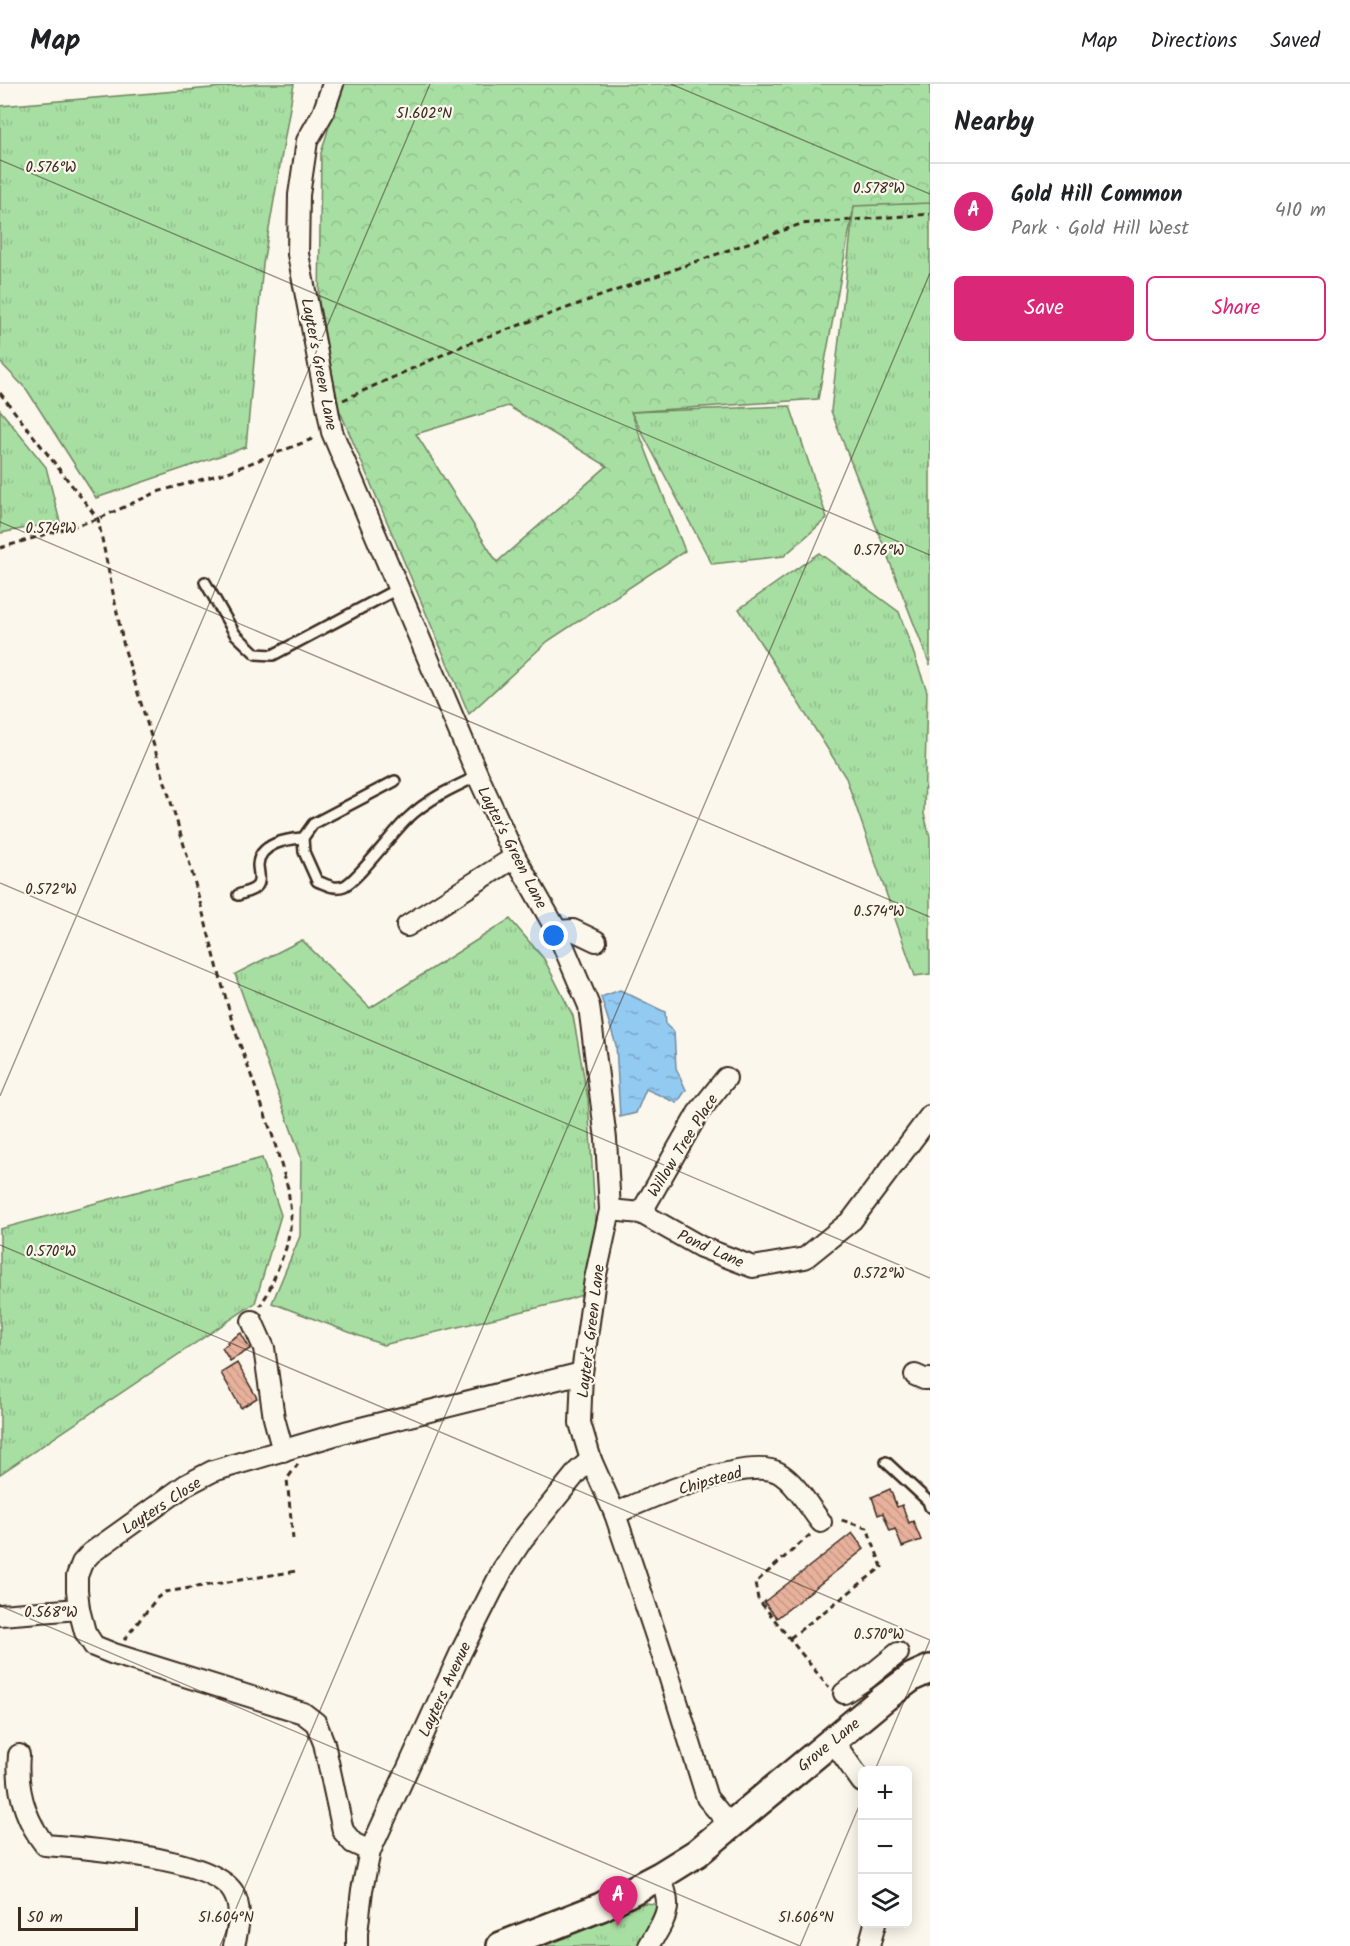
<!DOCTYPE html>
<meta charset="utf-8">
<style>
:root{--surface:#fff;--page:#f2f2f2;--text:#202124;--muted:#757577;--line:#e0e0e0;--accent:#db2777}
body{margin:0;font-family:Kalam,sans-serif;background:var(--page);color:var(--text)}
.controls{position:absolute;right:18px;bottom:18px;display:grid;overflow:hidden;border-radius:9px;box-shadow:0 3px 15px #0003}
.controls button{width:54px;height:54px;display:grid;place-items:center;padding:0;border:0;border-bottom:2px solid var(--line);background:var(--surface);color:var(--text);font:30px sans-serif}
.scale{position:absolute;left:18px;bottom:15px;width:120px;box-sizing:border-box;padding-left:6px;border:3px solid #3b2a1e;border-top:0;font-size:16px;line-height:21px;white-space:nowrap;color:#3b2a1e;-webkit-text-stroke:4px #fbf7ec;paint-order:stroke}
.you{position:absolute;left:554px;top:852px;width:21px;height:21px;margin:-15px;border:4px solid #fff;border-radius:50%;background:#1a73e8;box-shadow:0 0 0 9px #1a73e833}
.badge{display:grid;place-items:center;width:39px;height:39px;border-radius:50%;background:var(--accent);color:#fff;font-size:20px;font-weight:700}
.pin{position:absolute;translate:-50% -50px;filter:drop-shadow(0 2px 3px #0008)}
.pin::after{content:'';position:absolute;top:32px;width:21px;height:18px;background:inherit;clip-path:polygon(0 0,100% 0,50% 100%)}
.list{margin:0;padding:0;list-style:none}
h2{display:flex;justify-content:space-between;align-items:center;height:78px;margin:0;padding:0 24px;font-size:26px}
h2 small{font-size:20px;font-weight:400;color:var(--muted)}
.list li{display:grid;grid-template-columns:39px 1fr auto;gap:18px;align-items:center;box-sizing:border-box;height:96px;padding:0 24px;border-top:2px solid var(--line)}
.list b{display:block;font-size:22px;white-space:nowrap}
.list p{margin:0;font-size:20px;white-space:nowrap;color:var(--muted)}
.list em{font-size:20px;font-style:normal;color:var(--muted)}
.actions{display:flex;gap:12px;padding:18px 24px}
.actions a{flex:1;padding:14px 0;border:2px solid var(--accent);border-radius:9px;text-align:center;font-size:21px;color:var(--accent)}
.actions .main{background:var(--accent);color:#fff}
.icon{flex:none;width:33px;height:33px;fill:none;stroke:currentColor;stroke-width:2;stroke-linecap:round;stroke-linejoin:round}
.map{position:relative;flex:none;width:930px;height:1862px;overflow:hidden}
header{display:flex;align-items:center;gap:36px;box-sizing:border-box;height:84px;padding:0 30px;background:var(--surface);border-bottom:2px solid var(--line)}
header strong{font-size:28px}
nav{display:flex;gap:33px;margin-inline-start:auto;font-size:21px}
main{display:flex}
aside{flex:1;background:var(--surface)}
.map>svg:first-child{display:block}
.grass{fill:url(#grass-tufts);stroke:#718460;stroke-width:1.5}
.forest{fill:url(#forest-crowns);stroke:#718460;stroke-width:1.5;fill-rule:evenodd}
.water{fill:url(#water-ripples);stroke:#708a9d;stroke-width:1.5}
.building{fill:url(#building-back-hatch);stroke:#3b2a1e;stroke-width:1.5}
.lines{fill:none;stroke-linecap:round;stroke-linejoin:round}
.lane-casing{stroke:#3b2a1e;stroke-width:14}
.street-casing{stroke:#3b2a1e;stroke-width:24}
.secondary-casing{stroke:#3b2a1e;stroke-width:32}
.path{stroke:#3b2a1e;stroke-width:3;stroke-dasharray:6 4.5;stroke-linecap:butt}
.lane{stroke:#fbf7ec;stroke-width:9}
.street{stroke:#fbf7ec;stroke-width:20}
.secondary{stroke:#fbf7ec;stroke-width:27}
.ticks{fill:none;stroke:#3b2a1e;stroke-width:1.5;stroke-opacity:0.45}
.labels{text-anchor:middle;stroke-width:4.5;stroke-linejoin:round;paint-order:stroke}
.street-label{font-size:16px;fill:#3b2a1e;stroke:#fbf7ec}
.ticks-label{font-size:15px;text-anchor:middle;fill:#3b2a1e;stroke:#fbf7ec;stroke-width:4.5;stroke-linejoin:round;paint-order:stroke}
</style>
<header>
<strong>Map</strong>
<nav><a>Map</a><a>Directions</a><a>Saved</a></nav>
</header>
<main>
<div class="map">
<svg width="930" height="1862" viewBox="0 0 930 1862">
<defs>
<pattern id="grass-tufts" width="24" height="20" patternUnits="userSpaceOnUse" patternTransform="scale(1.5)"><rect width="24" height="20" fill="#a7dfa3"/><path d="M3 7l-1-3M5 7V3M7 7l1-3M15 17l-1-3M17 17v-4M19 17l1-3" fill="none" stroke="#91c08c"/></pattern>
<pattern id="forest-crowns" width="20" height="18" patternUnits="userSpaceOnUse" patternTransform="scale(1.5)"><rect width="20" height="18" fill="#a7dfa3"/><path d="M2 6a3 3 0 1 1 6 0M12 15a3 3 0 1 1 6 0" fill="none" stroke="#91c08c"/></pattern>
<pattern id="water-ripples" width="26" height="14" patternUnits="userSpaceOnUse" patternTransform="scale(1.5)"><rect width="26" height="14" fill="#93caf2"/><path d="M2 4q2-2 4 0t4 0M15 11q2-2 4 0t4 0" fill="none" stroke="#79a4c3"/></pattern>
<pattern id="building-back-hatch" width="6" height="6" patternUnits="userSpaceOnUse" patternTransform="scale(1.5)"><rect width="6" height="6" fill="#e7b19c"/><path d="M-1 5l2 2M0 0l6 6M5-1l2 2" fill="none" stroke="#c79886"/></pattern>
</defs>
<rect width="100%" height="100%" fill="#fbf7ec"/>
<filter id="ink" filterUnits="userSpaceOnUse"><feTurbulence type="fractalNoise" baseFrequency=".0167" numOctaves="2"/><feDisplacementMap in="SourceGraphic" scale="12" xChannelSelector="R" yChannelSelector="G"/><feConvolveMatrix kernelMatrix="1 2 1 2 8 2 1 2 1" color-interpolation-filters="sRGB"/></filter>
<g filter="url(#ink)">
<g class="grass">
<polygon points="259,0 294,0 263,180 246,363 96,414 27,306 0,278 0,22"/>
<polygon points="930,119 930,581 831,327 854,121"/>
<polygon points="790,322 827,434 784,472 712,480 631,328"/>
<polygon points="0,326 46,383 60,438 0,449"/>
<polygon points="819,469 899,528 927,607 924,730 930,753 930,890 915,892 846,694 739,525"/>
<polygon points="510,835 544,875 573,932 588,1015 596,1148 585,1210 557,1219 383,1261 272,1219 300,1152 301,1073 235,890 302,856 370,924"/>
<polygon points="262,1074 281,1131 255,1219 0,1390 0,1145"/>
<polygon points="645,1819 654,1820 659,1826 642,1862 526,1862"/>
</g>
<path class="forest" d="M342,0H930V119L854,122L818,315L631,328L685,467L548,557L469,630L339,325L319,218L321,69ZM508,322L607,382L497,478L416,350Z"/>
<polygon class="water" points="620,906 665,928 666,941 674,948 676,984 686,1006 677,1019 646,1005 636,1029 620,1033 616,961 601,913"/>
<g class="building">
<polygon points="241,1249 250,1265 230,1277 222,1264 228,1260 227,1258"/>
<polygon points="237,1279 257,1314 241,1324 221,1289"/>
<polygon points="890,1405 897,1423 902,1421 909,1439 913,1437 921,1456 902,1463 895,1445 890,1447 883,1429 878,1431 872,1413"/>
<polygon points="852,1449 864,1465 777,1534 764,1518"/>
</g>
<g class="lines">
<defs>
<g id="lane">
<polyline points="205,498 235,550 256,570 273,571 399,504"/>
<path d="M395,697L313,740L303,754L304,768L317,797C326,800 334,806 344,802C358,796 392,749 407,735C428,715 452,704 478,692"/>
<path d="M238,811C243,809 252,807 256,803C262,798 258,787 258,781C259,760 286,755 303,754"/>
<polyline points="886,1378 928,1417 930,1423"/>
</g>
<g id="street">
<polyline points="333,0 323,29 307,57 299,111 298,170 332,348 478,692 515,773 557,847 589,922 606,1055 610,1126 595,1195 582,1289 580,1339 591,1376 615,1430 667,1585 707,1714 729,1740"/>
<polyline points="407,842 515,773"/>
<polyline points="557,847 573,846 596,857"/>
<polyline points="610,1126 641,1129 701,1163 753,1183 805,1174 852,1136 930,1032"/>
<polyline points="641,1129 698,1029 726,994"/>
<polyline points="252,1237 264,1264 274,1334 283,1367"/>
<polyline points="915,1291 924,1295 930,1295"/>
<path d="M615,1430C645,1415 750,1371 779,1389C796,1399 809,1423 821,1438"/>
<polyline points="0,1531 79,1525"/>
<polyline points="844,1609 866,1595 898,1569"/>
<polyline points="833,1657 862,1698"/>
<path d="M19,1671C16,1705 24,1734 45,1761C84,1764 212,1773 233,1808C243,1825 238,1844 234,1862"/>
<polyline points="370,1767 353,1759 343,1747 324,1659 316,1639 303,1629 114,1570 94,1562 85,1548 79,1525 77,1506 77,1492 82,1479 91,1469 186,1401 213,1387 345,1348 582,1289"/>
<polyline points="357,1862 357,1849 362,1806 370,1767 461,1568 503,1485 522,1456 578,1387 591,1376"/>
<path d="M649,1862C666,1832 674,1826 660,1792"/>
<polyline points="869,1862 875,1840"/>
</g>
<polyline id="secondary" points="501,1862 601,1823 660,1792 697,1769 884,1614 912,1593 930,1585"/>
</defs>
<use href="#lane" class="lane-casing"/>
<use href="#street" class="street-casing"/>
<use href="#secondary" class="secondary-casing"/>
<g class="path">
<polyline points="0,309 98,435 124,563 190,781 233,941 272,1050 288,1104 291,1130 290,1145 286,1164 268,1209 260,1222"/>
<polyline points="343,316 464,261 801,140 930,130"/>
<polyline points="0,464 98,435 157,408 228,388 315,354"/>
<polyline points="810,1451 755,1499 758,1515 829,1604"/>
<polyline points="293,1455 287,1395 298,1380"/>
<polyline points="790,1554 882,1483 867,1444 838,1435"/>
<polyline points="124,1556 157,1514 165,1508 297,1487"/>
</g>
<use href="#lane" class="lane"/>
<use href="#street" class="street"/>
<use href="#secondary" class="secondary"/>
</g>
</g>
<path class="ticks" d="M671,0L930,110M0,76L930,471M0,438L930,833M0,799L930,1194M0,1012L430,0M0,1161L930,1556M0,1522L800,1862M875,1686L930,1556M220,1862L930,189M800,1862L862,1715"/>
<g class="labels">
<g class="street-label">
<text transform="translate(320 280) rotate(79)" y="6">Layter's Green Lane</text>
<text transform="translate(513 763) rotate(63)" y="6">Layter's Green Lane</text>
<text transform="translate(682 1061) rotate(-58)" y="6">Willow Tree Place</text>
<text transform="translate(711 1164) rotate(24)" y="6">Pond Lane</text>
<text transform="translate(590 1247) rotate(-83)" y="6">Layter's Green Lane</text>
<text transform="translate(710 1396) rotate(-16)" y="6">Chipstead</text>
<text transform="translate(161 1421) rotate(-33)" y="6">Layters Close</text>
<text transform="translate(444 1605) rotate(-65)" y="6">Layters Avenue</text>
<text transform="translate(828 1660) rotate(-39)" y="6">Grove Lane</text>
</g>
</g>
<g class="ticks-label">
<text x="424" y="34">51.602°N</text>
<text x="51" y="88">0.576°W</text>
<text x="879" y="109">0.578°W</text>
<text x="51" y="449">0.574°W</text>
<text x="879" y="471">0.576°W</text>
<text x="51" y="810">0.572°W</text>
<text x="879" y="832">0.574°W</text>
<text x="51" y="1172">0.570°W</text>
<text x="879" y="1194">0.572°W</text>
<text x="51" y="1533">0.568°W</text>
<text x="879" y="1555">0.570°W</text>
<text x="226" y="1838">51.604°N</text>
<text x="806" y="1838">51.606°N</text>
</g>
</svg>
<div class="controls">
<button>+</button>
<button>−</button>
<button><svg class="icon" aria-label="layers" viewBox="0 0 24 24"><path d="M12 4l9 5-9 5-9-5zM3 14l9 5 9-5"/></svg></button>
</div>
<div class="scale">50 m</div>
<div class="you"></div>
<div class="pin badge" style="left:618px;top:1842px">A</div>
</div>
<aside>
<h2>Nearby<small></small></h2>
<ul class="list">
<li><span class="badge">A</span><div><b>Gold Hill Common</b><p>Park · Gold Hill West</p></div><em>410 m</em></li>
</ul>
<div class="actions"><a class="main">Save</a><a>Share</a></div>
</aside>
</main>
